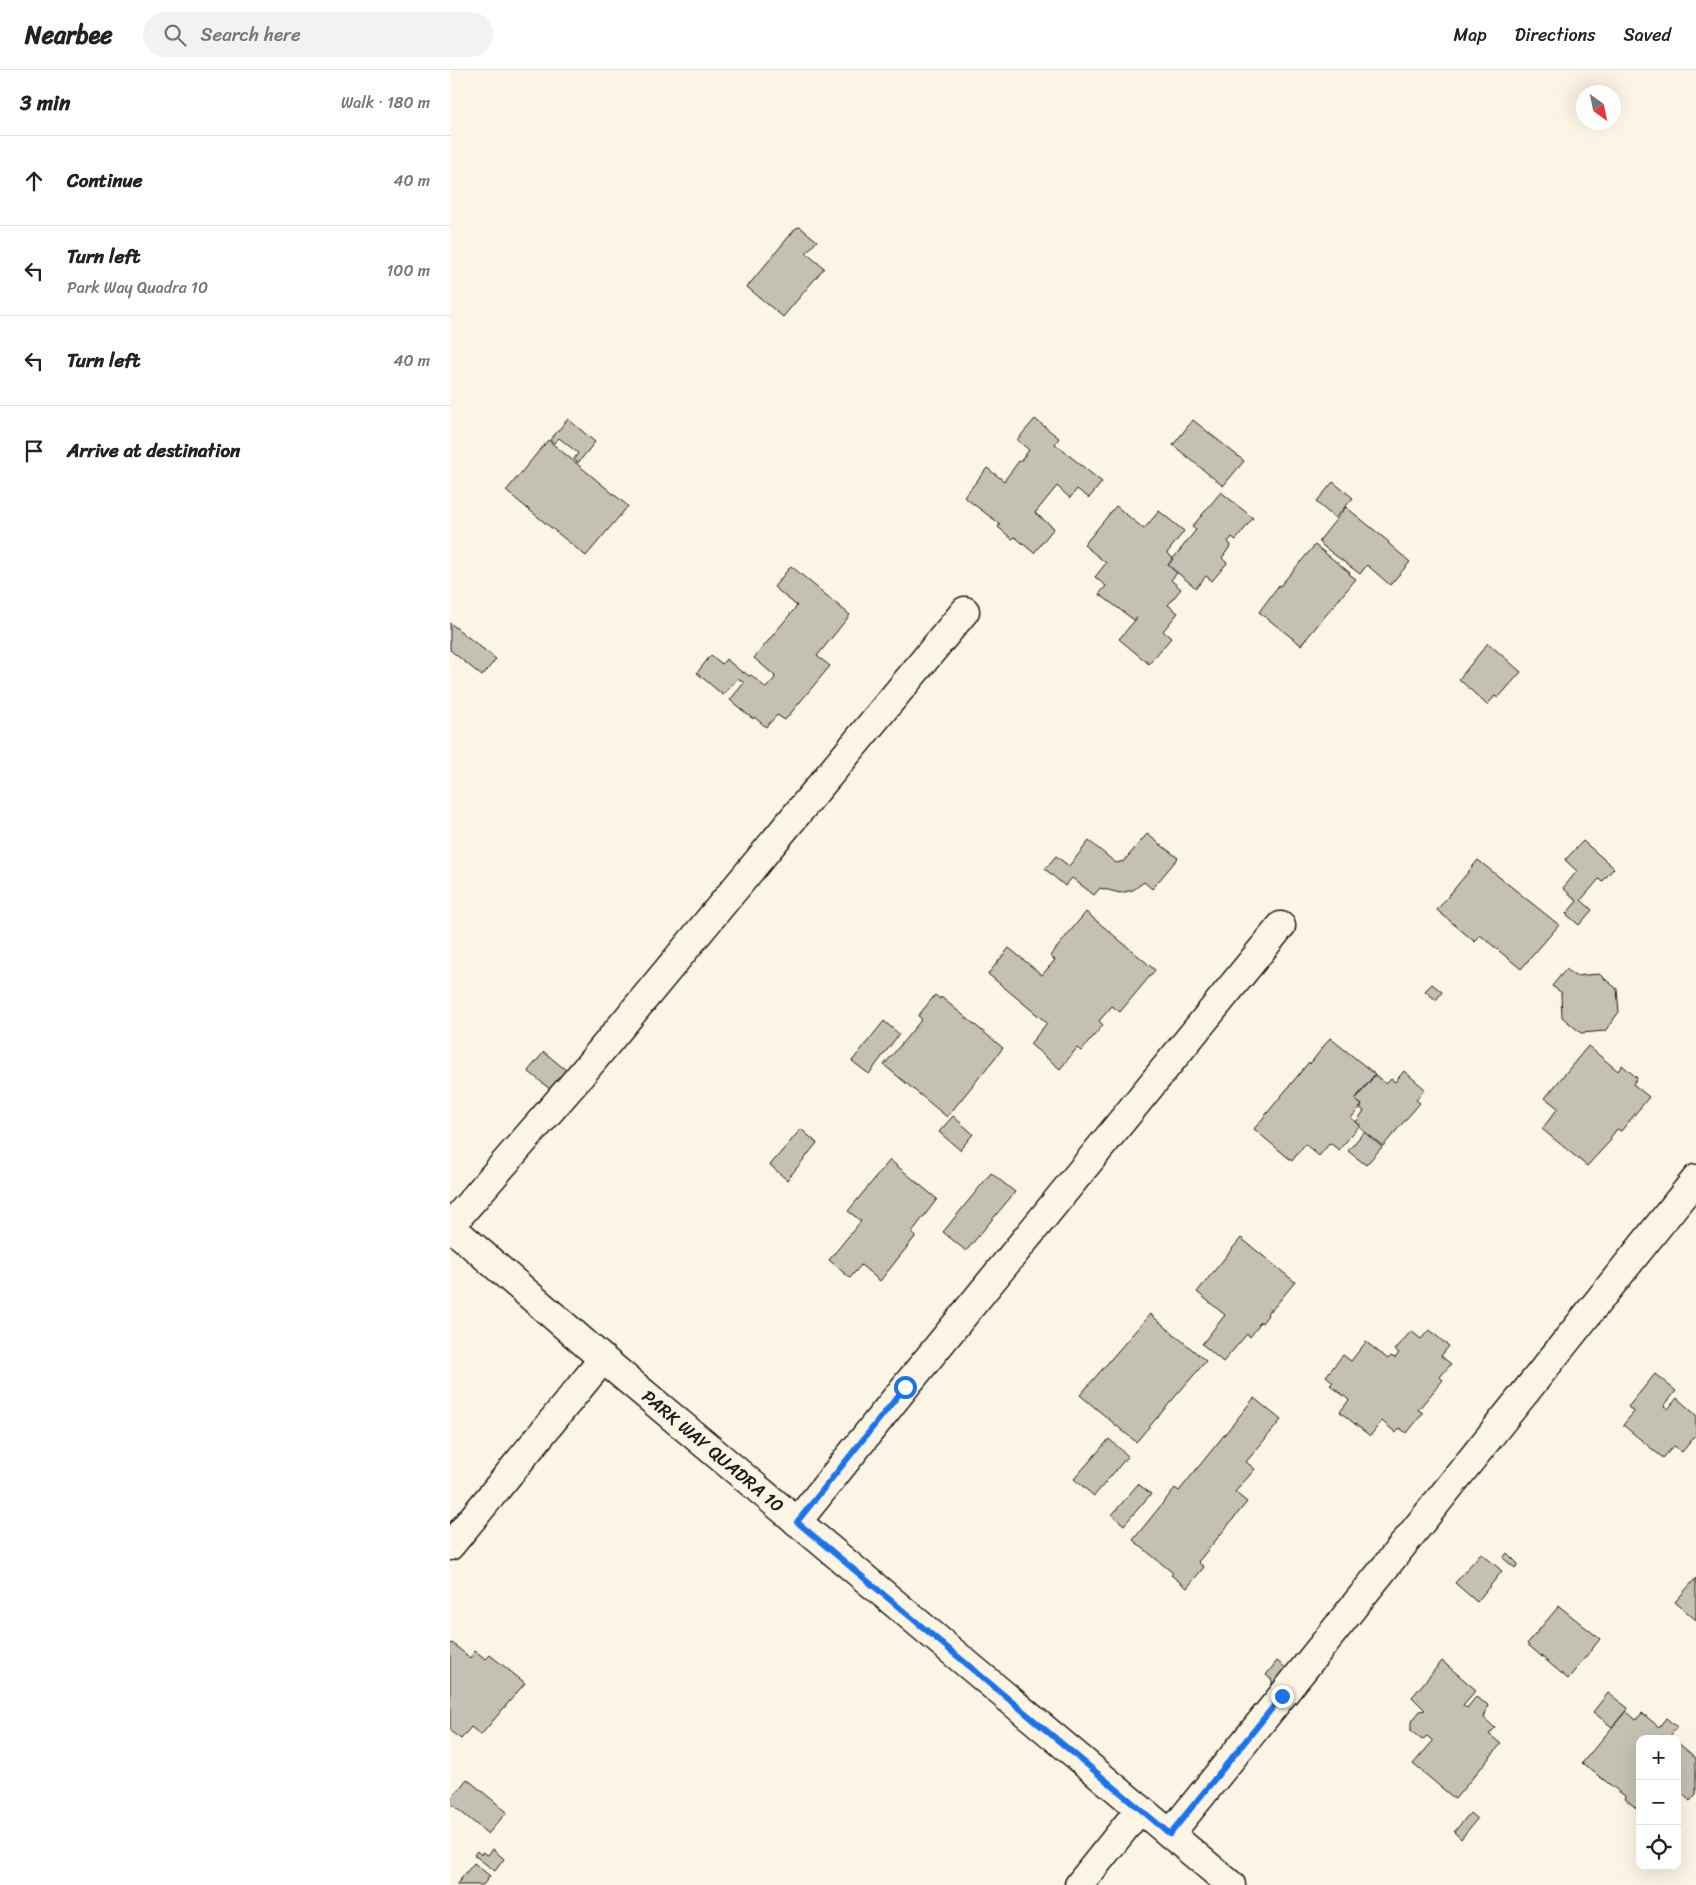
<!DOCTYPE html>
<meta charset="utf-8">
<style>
:root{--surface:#fff;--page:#f2f2f2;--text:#222;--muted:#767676;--line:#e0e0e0}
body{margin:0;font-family:Sriracha,sans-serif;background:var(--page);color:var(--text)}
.controls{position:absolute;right:15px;bottom:15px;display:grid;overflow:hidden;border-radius:10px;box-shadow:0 5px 20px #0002}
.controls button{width:45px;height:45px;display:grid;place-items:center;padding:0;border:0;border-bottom:1px solid var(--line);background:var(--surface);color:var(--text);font:25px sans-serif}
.compass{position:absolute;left:1126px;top:15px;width:45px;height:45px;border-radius:50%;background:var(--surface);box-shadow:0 5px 20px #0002;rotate:147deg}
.stop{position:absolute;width:15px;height:15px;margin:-11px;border:4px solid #1a73e8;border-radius:50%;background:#fff}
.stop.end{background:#1a73e8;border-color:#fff;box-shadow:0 1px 5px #0008}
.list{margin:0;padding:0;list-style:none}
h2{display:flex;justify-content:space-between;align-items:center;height:65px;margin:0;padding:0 20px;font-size:21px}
h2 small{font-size:16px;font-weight:400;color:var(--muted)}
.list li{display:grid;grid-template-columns:32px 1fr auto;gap:15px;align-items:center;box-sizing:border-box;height:90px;padding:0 20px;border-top:1px solid var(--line)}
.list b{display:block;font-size:19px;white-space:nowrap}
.list p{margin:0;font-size:16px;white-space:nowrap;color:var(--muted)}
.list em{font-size:16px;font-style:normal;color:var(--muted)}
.icon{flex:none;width:28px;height:28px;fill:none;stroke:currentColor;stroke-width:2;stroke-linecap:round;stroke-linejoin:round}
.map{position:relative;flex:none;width:1246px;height:1815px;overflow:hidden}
header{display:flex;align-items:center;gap:30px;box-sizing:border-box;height:70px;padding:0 25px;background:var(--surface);border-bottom:1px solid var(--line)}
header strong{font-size:24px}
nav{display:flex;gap:28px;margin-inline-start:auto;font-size:18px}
.search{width:350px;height:45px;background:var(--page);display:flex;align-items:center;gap:12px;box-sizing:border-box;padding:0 18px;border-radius:28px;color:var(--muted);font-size:19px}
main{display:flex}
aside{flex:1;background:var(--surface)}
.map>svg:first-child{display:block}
.building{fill:#c4c0b3;stroke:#1c1c1c}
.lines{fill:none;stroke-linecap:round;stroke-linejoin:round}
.minor-casing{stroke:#1c1c1c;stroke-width:31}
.minor{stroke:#fcf5e5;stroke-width:28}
.route{stroke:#1a73e8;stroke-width:6}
.labels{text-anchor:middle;stroke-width:4;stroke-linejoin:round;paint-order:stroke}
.street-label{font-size:18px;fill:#1c1c1c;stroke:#fcf5e5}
</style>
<header>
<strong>Nearbee</strong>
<div class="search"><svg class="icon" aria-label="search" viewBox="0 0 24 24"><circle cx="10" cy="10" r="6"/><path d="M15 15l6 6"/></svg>Search here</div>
<nav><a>Map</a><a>Directions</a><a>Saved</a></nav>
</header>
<main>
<aside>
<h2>3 min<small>Walk · 180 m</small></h2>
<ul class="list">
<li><svg class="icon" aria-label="ahead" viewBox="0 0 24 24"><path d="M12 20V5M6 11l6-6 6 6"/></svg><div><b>Continue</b></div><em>40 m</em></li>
<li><svg class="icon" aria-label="left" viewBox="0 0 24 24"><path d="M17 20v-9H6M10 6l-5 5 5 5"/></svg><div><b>Turn left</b><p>Park Way Quadra 10</p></div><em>100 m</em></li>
<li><svg class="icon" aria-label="left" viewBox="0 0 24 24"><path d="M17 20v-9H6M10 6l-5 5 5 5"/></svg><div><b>Turn left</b></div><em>40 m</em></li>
<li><svg class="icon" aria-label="arrive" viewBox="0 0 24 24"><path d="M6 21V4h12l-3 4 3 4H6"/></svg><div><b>Arrive at destination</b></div></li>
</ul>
</aside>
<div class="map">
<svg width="1246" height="1815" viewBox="0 0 1246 1815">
<rect width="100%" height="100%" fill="#fcf5e5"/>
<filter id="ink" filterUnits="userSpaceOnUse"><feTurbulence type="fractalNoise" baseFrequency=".02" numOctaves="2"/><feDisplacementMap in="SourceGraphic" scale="10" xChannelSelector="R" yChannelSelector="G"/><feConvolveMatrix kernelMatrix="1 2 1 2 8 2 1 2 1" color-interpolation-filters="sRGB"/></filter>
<g filter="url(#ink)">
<g class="building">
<polygon points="350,157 367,171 356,183 374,198 333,247 297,217 346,158"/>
<polygon points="118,349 145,372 128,393 124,389 128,383 109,368 104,373 100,370"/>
<polygon points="585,349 609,368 605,374 652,412 639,428 627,419 620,428 607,416 585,443 604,458 584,483 565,467 562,469 548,457 550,454 514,427 537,398 554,411 569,391 570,392 579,380 567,370"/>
<polygon points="743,350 794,391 773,416 723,375"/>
<polygon points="98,370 178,436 136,486 56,421"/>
<polygon points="883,412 903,428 885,448 866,432"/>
<polygon points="771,422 803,448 786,470 782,467 778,472 781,475 772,488 777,493 762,511 756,506 746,518 718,495 746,460 742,457"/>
<polygon points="666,436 694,459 709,441 734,461 717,483 723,488 718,495 727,503 721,510 731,519 718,535 728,543 713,561 721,568 699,594 669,569 687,548 684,550 649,524 656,516 645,507 656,493 634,475"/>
<polygon points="896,437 939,472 938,473 960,492 940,515 917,495 910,504 873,476 869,471"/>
<polygon points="865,475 900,503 899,504 906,509 851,575 809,542 829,515 830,516"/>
<polygon points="341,496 400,545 367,586 380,596 335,650 327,645 316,657 304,647 303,649 280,630 294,613 288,608 273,625 247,603 261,585 272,594 276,589 293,603 294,602 299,606 301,605 316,618 325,608 324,605 304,588 347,536 324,517"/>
<polygon points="0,553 46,589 32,606 0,580"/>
<polygon points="1038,573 1071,602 1048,628 1045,626 1037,635 1009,609"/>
<polygon points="697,764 728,788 702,819 694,812 683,820 670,823 650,818 644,825 622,808 615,816 595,799 606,786 619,796 639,771 666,793 674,791"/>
<polygon points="1133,771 1164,798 1152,812 1149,809 1131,830 1142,840 1129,855 1116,844 1127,831 1113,818 1127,801 1115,790"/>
<polygon points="1028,790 1109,855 1071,899 1030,865 1025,872 987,840"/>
<polygon points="636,842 705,900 670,942 662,936 649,951 653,955 631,981 627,978 610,999 580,974 597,953 538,904 559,878 592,905 605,890 600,886"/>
<polygon points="1116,899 1125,906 1149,904 1167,919 1169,942 1155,961 1131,963 1112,947 1111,924 1112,923 1102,916"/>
<polygon points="982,914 992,922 986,930 975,921"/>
<polygon points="485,925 490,929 491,927 553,978 497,1047 434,995 472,949 468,946"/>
<polygon points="434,951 449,964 419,1004 402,991"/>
<polygon points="880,968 925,1004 905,1029 912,1035 901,1048 910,1055 889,1080 880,1073 869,1086 855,1074 842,1091 804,1059 859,992 860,994"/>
<polygon points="1138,976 1168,1001 1172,995 1187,1008 1183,1014 1199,1027 1171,1061 1167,1059 1160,1068 1161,1070 1137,1096 1092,1059 1108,1038 1095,1028"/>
<polygon points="94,982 117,1001 101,1020 78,1001"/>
<polygon points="954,1001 975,1019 966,1030 970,1033 933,1076 909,1057 910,1055 906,1052 914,1041 910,1038 912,1035 905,1030 925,1005 936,1014 941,1009 945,1012"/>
<polygon points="503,1046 523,1064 510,1080 489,1062"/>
<polygon points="351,1059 367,1073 337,1110 320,1095"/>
<polygon points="914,1062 932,1077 916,1095 898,1081"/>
<polygon points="440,1090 487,1129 462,1162 465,1167 430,1211 411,1195 400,1208 379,1190 411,1151 398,1141"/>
<polygon points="541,1103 565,1122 516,1181 493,1162"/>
<polygon points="791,1168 845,1212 821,1241 820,1239 817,1244 818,1245 812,1253 810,1252 808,1254 809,1255 800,1267 797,1264 773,1292 752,1274 775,1245 747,1222"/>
<polygon points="700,1244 756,1291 686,1372 630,1325"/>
<polygon points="979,1260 999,1276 991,1286 1001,1294 990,1307 993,1310 968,1340 973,1343 957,1363 949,1358 946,1363 932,1351 920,1366 890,1342 899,1330 880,1315 883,1312 876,1306 893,1285 901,1291 916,1272 938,1289 941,1286 945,1288 949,1283 945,1280 961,1261 971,1269"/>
<polygon points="1205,1304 1226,1321 1214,1336 1218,1339 1227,1328 1246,1345 1246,1365 1232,1382 1224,1376 1213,1388 1173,1355 1184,1342 1178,1337"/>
<polygon points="804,1328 831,1350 796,1392 805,1399 785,1422 797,1432 748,1492 754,1497 737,1518 721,1505 723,1503 683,1470 725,1418 729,1421"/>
<polygon points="659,1369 678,1386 644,1426 624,1409"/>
<polygon points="688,1414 701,1424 674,1455 662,1445"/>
<polygon points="1031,1483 1052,1501 1027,1532 1005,1513"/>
<polygon points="1057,1483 1068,1494 1065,1498 1053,1488"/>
<polygon points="1246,1508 1246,1550 1225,1532"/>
<polygon points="1109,1536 1150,1569 1118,1609 1077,1574"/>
<polygon points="2,1573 20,1588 25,1581 36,1589 40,1585 75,1613 31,1665 21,1657 11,1669 0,1661 0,1575"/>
<polygon points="827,1591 836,1598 834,1600 839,1603 822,1621 822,1610 816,1605"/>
<polygon points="992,1591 1026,1620 1013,1635 1017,1638 1026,1627 1038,1635 1034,1648 1045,1658 1039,1664 1051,1674 1005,1729 963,1694 983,1671 977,1666 972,1670 961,1661 961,1652 970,1641 975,1640 962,1627"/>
<polygon points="1158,1623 1178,1638 1162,1657 1143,1642"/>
<polygon points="1176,1641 1186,1650 1192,1643 1209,1657 1216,1648 1227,1657 1220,1666 1223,1669 1190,1669 1190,1741 1175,1729 1176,1727 1132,1693"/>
<polygon points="1227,1672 1246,1688 1246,1724 1240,1731 1231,1723 1227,1727"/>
<polygon points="17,1709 57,1742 38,1764 0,1733 0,1730"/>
<polygon points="1020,1743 1027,1749 1011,1769 1004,1762"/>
<polygon points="43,1779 54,1789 45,1801 24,1785 27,1781 31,1785 32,1782 38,1785"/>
<polygon points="24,1793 40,1806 33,1815 6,1815"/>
</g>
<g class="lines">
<defs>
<g id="minor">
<polyline points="0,1156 153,1289 781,1815"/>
<polyline points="0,1156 125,1012 515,541"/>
<polyline points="347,1452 455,1317 831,856"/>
<polyline points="0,1476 153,1289"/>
<polyline points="720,1764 832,1626 1246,1109"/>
<polyline points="629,1815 690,1739"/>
</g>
</defs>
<use href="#minor" class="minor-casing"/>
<use href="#minor" class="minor"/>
</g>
</g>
<g class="lines" filter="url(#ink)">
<polyline class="route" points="455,1317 347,1452 720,1764 832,1626"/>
</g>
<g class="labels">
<g class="street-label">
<text transform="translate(263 1381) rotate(40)" y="6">PARK WAY QUADRA 10</text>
</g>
</g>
</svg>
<div class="controls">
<button>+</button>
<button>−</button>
<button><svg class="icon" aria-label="locate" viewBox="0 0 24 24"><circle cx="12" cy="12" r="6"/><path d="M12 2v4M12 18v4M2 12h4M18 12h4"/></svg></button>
</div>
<svg class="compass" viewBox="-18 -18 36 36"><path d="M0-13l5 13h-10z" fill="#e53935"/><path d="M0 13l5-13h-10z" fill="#767676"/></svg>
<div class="stop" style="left:455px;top:1317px"></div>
<div class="stop end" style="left:832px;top:1626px"></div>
</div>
</main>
